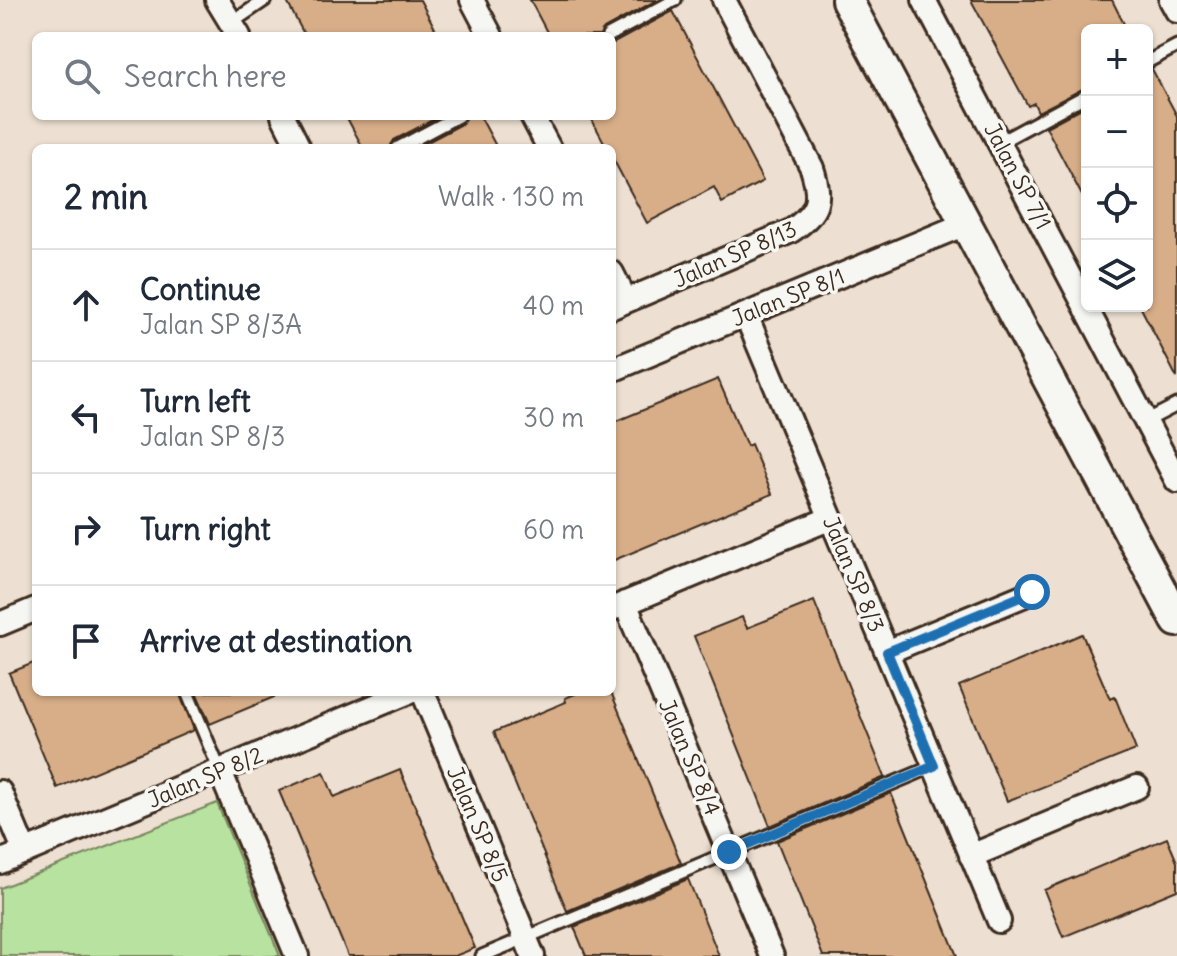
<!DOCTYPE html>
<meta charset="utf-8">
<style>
body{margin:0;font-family:Delius,sans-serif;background:#f2f2f3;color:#1f2937}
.controls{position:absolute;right:24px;top:24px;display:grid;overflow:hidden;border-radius:12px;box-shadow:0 2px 6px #0004}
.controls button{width:72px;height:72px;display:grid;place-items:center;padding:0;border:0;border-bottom:2px solid #e0e1e3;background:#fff;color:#1f2937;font:40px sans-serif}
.stop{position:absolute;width:24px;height:24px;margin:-18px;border:6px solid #1f6fb2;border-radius:50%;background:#fff}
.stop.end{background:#1f6fb2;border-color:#fff;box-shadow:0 2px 8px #0008}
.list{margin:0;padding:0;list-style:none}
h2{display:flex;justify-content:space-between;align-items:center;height:104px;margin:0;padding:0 32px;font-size:34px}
h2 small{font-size:26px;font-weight:400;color:#747a83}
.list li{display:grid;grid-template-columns:52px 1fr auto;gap:24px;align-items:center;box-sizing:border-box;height:112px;padding:0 32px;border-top:2px solid #e0e1e3}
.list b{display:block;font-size:30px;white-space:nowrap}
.list p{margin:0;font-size:26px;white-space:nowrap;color:#747a83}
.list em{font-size:26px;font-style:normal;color:#747a83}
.icon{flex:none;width:44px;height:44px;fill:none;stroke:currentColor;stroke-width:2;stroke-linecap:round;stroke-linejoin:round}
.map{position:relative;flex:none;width:1177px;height:956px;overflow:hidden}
.search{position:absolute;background:#fff;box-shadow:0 2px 6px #0004;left:32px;top:32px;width:584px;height:88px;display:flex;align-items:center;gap:20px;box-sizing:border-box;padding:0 28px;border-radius:12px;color:#747a83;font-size:30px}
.panel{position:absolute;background:#fff;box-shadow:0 2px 6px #0004;left:32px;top:144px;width:584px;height:552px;border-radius:12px}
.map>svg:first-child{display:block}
</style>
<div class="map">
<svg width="1177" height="956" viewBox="0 0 1177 956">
<rect width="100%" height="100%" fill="#ede0d2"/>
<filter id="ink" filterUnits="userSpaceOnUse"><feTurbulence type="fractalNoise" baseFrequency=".0125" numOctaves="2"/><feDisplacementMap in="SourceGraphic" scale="16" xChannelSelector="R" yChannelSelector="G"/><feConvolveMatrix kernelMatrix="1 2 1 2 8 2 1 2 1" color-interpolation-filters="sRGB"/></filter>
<g filter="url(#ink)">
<path fill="#b7e29f" stroke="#79865e" stroke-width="2" d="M 217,803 L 280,956 L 0,956 L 0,888 Z"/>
<path fill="#d8ae89" stroke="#3b2a1e" stroke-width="2" d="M 286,0 L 420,0 L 439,36 L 305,36 Z
M 530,0 L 657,0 L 604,29 L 600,36 L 549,36 Z
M 971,0 L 1112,0 L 1127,30 L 1087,30 L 1087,87 L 1038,112 L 1034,103 L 1028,106 Z
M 673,11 L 763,181 L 722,203 L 714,187 L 647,223 L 612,157 L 612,148 L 607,148 L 590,116 L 612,116 L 612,44 Z
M 1152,69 L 1177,116 L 1177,378 L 1140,306 L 1147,306 L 1147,70 Z
M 1087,105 L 1087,205 L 1046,127 Z
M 346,116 L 440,116 L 394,140 L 390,148 L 363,148 Z
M 466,116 L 480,116 L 497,148 L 416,148 L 462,124 Z
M 718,379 L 747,446 L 751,444 L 772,494 L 612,561 L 612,423 Z
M 814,601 L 885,777 L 770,826 L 694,636 L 742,617 L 747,628 Z
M 1082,634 L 1110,699 L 1115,697 L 1136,750 L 1007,801 L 959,686 Z
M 36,662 L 36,692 L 179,692 L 194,730 L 57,788 L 9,673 Z
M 196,692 L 286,692 L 210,724 Z
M 580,692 L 611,692 L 681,863 L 567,911 L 494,732 L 566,702 L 565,698 Z
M 400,770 L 475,948 L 455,956 L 348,956 L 279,791 L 324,772 L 334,797 Z
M 891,793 L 957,956 L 823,956 L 777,841 Z
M 1167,838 L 1177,862 L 1177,890 L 1063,937 L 1044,890 Z
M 688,879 L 719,956 L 586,956 L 574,927 Z"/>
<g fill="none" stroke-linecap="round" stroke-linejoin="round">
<g stroke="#3b2a1e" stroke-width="17">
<path id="lane" d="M 231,23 L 265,0
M 608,36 L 675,0
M 1147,62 L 1177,46
M 1000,142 L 1087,95
M 398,148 L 458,116
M 1146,421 L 1177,405
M 187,692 L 220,771
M 482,956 L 934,766"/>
</g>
<g stroke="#3b2a1e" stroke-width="28">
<path id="street" d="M 217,0 L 239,36
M 472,0 L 491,36
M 924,0 L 1177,481
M 1171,0 L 1177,11
M 283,116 L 299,148
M 532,116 L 549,148
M 612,273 L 626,301
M 612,307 L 791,231 C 819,212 822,200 812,168 L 724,0
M 746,315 L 999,921
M 612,370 L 965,224
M 625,603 L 772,956
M 614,608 L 831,518
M 0,624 L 36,609
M 887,652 L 1032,592
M 423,692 L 533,956
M 220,771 L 297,956
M 0,792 L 25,852
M 971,856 L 1137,787
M 0,862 L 409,692"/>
</g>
<g stroke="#3b2a1e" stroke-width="36">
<path id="secondary" d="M 847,0 L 1177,621"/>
</g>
<use href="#lane" stroke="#f6f6f2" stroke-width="11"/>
<use href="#street" stroke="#f6f6f2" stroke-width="22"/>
<use href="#secondary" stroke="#f6f6f2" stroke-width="30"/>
</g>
</g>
<g fill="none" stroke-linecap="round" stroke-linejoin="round" filter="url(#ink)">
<path stroke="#1f6fb2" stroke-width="10" d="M 729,852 L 934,766 L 887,652 L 1032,592"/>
</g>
<g text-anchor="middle" stroke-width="7" stroke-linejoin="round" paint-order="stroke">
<g font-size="22" fill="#3b2a1e" stroke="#f6f6f2">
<text transform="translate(1018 176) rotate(62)" y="8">Jalan SP 7/1</text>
<text transform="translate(735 254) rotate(-24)" y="8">Jalan SP 8/13</text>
<text transform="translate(788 297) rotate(-22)" y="8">Jalan SP 8/1</text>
<text transform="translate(854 574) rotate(67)" y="8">Jalan SP 8/3</text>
<text transform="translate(690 757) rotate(67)" y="8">Jalan SP 8/4</text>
<text transform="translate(205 777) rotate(-23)" y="8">Jalan SP 8/2</text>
<text transform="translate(478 824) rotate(67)" y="8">Jalan SP 8/5</text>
</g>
</g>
</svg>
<div class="controls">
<button>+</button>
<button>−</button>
<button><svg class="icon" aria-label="locate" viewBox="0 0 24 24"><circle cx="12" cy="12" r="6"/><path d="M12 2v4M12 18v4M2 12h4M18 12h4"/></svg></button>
<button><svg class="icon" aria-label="layers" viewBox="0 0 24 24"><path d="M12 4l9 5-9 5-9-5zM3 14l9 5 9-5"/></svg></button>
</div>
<div class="stop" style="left:1032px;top:592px"></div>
<div class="stop end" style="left:729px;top:852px"></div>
<div class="search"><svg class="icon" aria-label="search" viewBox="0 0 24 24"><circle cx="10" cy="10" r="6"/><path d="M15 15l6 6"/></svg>Search here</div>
<section class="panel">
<h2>2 min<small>Walk · 130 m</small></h2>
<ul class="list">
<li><svg class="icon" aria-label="ahead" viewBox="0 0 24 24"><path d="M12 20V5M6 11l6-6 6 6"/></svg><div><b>Continue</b><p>Jalan SP 8/3A</p></div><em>40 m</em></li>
<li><svg class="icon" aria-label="left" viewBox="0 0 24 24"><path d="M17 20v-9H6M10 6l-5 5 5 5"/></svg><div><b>Turn left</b><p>Jalan SP 8/3</p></div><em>30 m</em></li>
<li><svg class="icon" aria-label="right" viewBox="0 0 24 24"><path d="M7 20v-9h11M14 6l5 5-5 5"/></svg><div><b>Turn right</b></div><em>60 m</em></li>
<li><svg class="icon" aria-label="arrive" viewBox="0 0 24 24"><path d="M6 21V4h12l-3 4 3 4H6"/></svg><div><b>Arrive at destination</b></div></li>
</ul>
</section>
</div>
